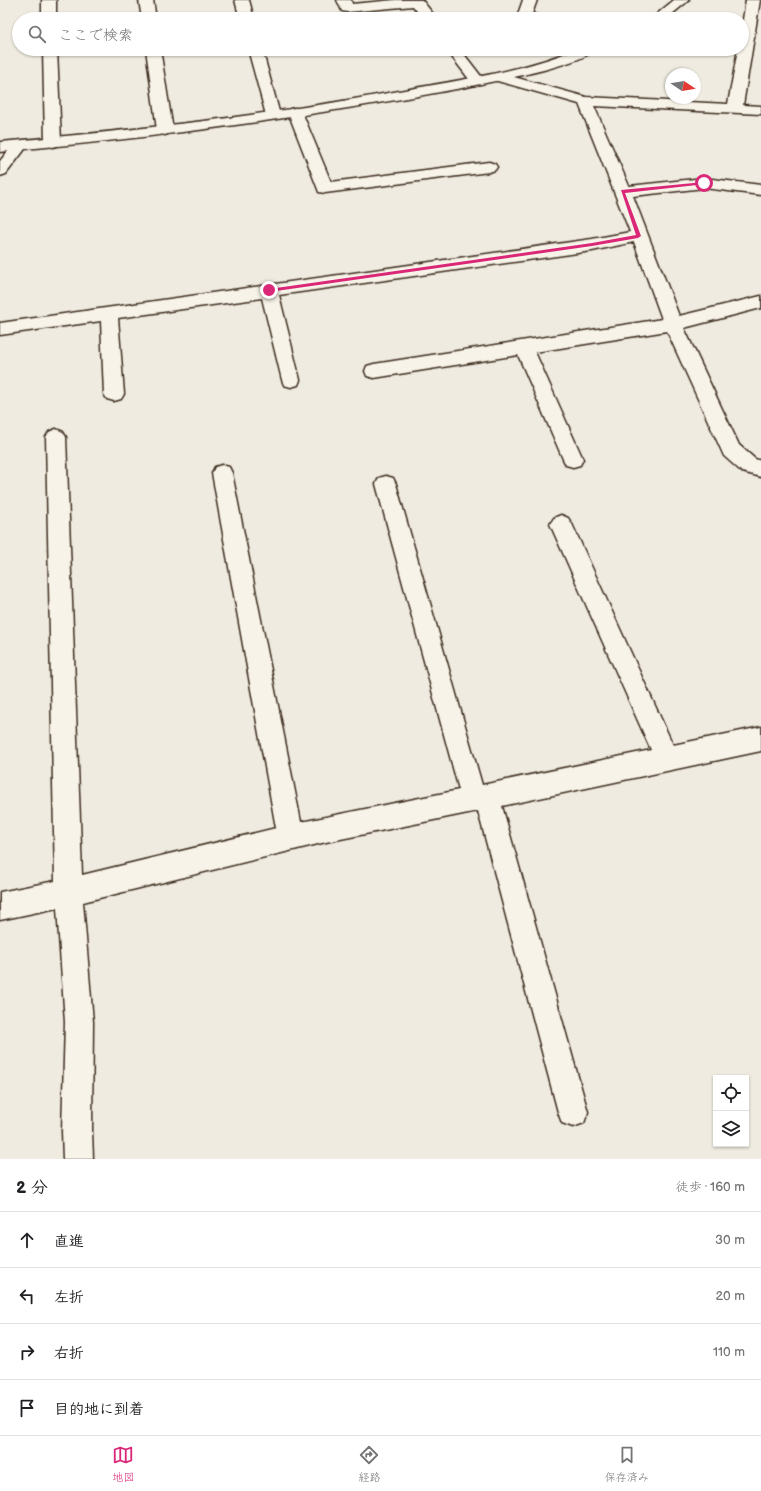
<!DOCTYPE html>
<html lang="ja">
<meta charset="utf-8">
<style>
body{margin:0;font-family:"Balsamiq Sans","Klee One",sans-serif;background:#f2f2f2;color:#202124}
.controls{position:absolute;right:12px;bottom:12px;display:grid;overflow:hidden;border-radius:0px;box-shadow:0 1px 3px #0004}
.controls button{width:36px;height:36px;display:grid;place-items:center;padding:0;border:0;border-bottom:1px solid #e0e0e0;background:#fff;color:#202124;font:20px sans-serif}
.compass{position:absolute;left:665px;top:68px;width:36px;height:36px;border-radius:50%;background:#fff;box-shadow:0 1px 3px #0004;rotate:102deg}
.stop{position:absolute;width:12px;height:12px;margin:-9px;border:3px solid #db2777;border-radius:50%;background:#fff}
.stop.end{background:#db2777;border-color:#fff;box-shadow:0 1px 4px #0008}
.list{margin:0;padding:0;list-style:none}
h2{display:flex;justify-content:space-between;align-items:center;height:52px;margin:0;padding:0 16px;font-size:17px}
h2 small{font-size:13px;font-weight:400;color:#757577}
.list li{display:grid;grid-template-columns:26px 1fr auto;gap:12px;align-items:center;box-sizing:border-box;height:56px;padding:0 16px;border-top:1px solid #e0e0e0}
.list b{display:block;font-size:15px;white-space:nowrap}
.list em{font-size:13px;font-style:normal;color:#757577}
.icon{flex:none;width:22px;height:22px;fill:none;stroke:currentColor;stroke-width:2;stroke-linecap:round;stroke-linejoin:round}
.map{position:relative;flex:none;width:761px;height:1159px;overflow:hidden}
.search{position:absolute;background:#fff;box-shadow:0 1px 3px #0004;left:12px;right:12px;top:12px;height:44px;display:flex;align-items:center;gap:10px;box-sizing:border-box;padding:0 14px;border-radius:22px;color:#757577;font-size:15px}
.sheet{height:276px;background:#fff}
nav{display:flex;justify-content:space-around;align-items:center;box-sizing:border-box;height:56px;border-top:1px solid #e0e0e0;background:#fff;font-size:11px;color:#757577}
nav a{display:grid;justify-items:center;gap:2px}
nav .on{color:#db2777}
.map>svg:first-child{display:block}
</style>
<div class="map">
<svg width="761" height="1159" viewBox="0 0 761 1159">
<rect width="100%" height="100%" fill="#efebe0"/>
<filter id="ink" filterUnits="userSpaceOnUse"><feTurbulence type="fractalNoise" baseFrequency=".025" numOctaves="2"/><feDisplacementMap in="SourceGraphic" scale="8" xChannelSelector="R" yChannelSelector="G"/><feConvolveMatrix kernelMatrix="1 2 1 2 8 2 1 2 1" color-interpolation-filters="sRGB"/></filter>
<g filter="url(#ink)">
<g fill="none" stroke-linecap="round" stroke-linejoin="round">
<g stroke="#3b2a1e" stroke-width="3">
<path id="minor" d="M 42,0 L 56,0 L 56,19 L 42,19 Z
M 139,0 L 153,0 L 156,19 L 142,19 Z
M 235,0 L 249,0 L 254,19 L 240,19 Z
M 337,0 L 351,0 L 352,4 L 395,0 L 422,0 L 437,19 L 423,19 L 413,6 L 347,12 L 342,11 Z
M 523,0 L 537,0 L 532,14 L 540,16 L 542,19 L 519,19 L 517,17 Z
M 746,0 L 760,0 L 743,105 L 761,106 L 761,114 L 594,106 L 629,186 L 704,178 L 761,185 L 761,195 L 704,188 L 633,196 L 679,316 L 761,296 L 761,308 L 684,328 L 739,445 L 755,459 L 761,461 L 761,477 L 742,472 L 724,456 L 667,331 L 535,352 L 583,459 L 580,465 L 573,467 L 566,465 L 563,459 L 518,355 L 374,378 L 367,376 L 365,371 L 367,366 L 374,364 L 662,319 L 634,242 L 592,251 L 279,295 L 300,380 L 298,385 L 291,387 L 284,385 L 282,380 L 262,298 L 118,318 L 124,394 L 121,399 L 114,401 L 107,399 L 104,394 L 101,321 L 0,335 L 0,323 L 592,239 L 630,232 L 579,104 L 494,80 L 492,77 L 494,74 L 499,73 L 586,97 L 728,104 L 738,49 L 742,49 L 742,26 Z
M 43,49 L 57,49 L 61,142 L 58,145 L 53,147 L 48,145 L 45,142 Z
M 146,49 L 160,49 L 173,130 L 170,133 L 165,135 L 160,133 L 157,130 Z
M 248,49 L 262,49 L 280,115 L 278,118 L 273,119 L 268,118 L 266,115 Z
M 446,49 L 460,49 L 484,80 L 482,83 L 477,84 L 472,83 Z
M 295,108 L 300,109 L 302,112 L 331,182 L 489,162 L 495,164 L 497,167 L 495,170 L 489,172 L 325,193 L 319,192 L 288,112 L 290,109 Z
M 56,429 L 63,432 L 66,437 L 82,875 L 276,828 L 212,473 L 215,467 L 222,465 L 229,467 L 232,473 L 301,822 L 459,790 L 376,484 L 379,478 L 386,476 L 393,478 L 396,484 L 482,785 L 651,750 L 550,524 L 554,518 L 561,515 L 568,518 L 572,524 L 673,745 L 761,727 L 761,751 L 502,806 L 588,1112 L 584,1123 L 573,1127 L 562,1123 L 558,1112 L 478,811 L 326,842 L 83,902 L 93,1022 L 92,1131 L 93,1159 L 63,1159 L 62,1131 L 65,1022 L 57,908 L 0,920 L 0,892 L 55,881 L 46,437 L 49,432 Z"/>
</g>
<g stroke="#3b2a1e" stroke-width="3">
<path id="tertiary" d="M 674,0 L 689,0 L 666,19 L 651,19 Z
M 576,49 L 595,49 C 584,65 485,83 462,88 C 318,115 172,136 25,149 L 6,174 L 0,176 L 0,161 L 8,151 L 0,152 L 0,142 C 137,130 274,115 410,89 C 465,79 524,71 576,49 Z"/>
</g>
<use href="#minor" fill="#f7f3e8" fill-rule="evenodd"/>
<use href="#tertiary" fill="#f7f3e8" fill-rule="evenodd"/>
</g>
</g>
<path fill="#db2777" d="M 704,182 L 706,184 L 625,193 L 641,236 L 638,238 L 592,246 L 269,292 L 267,290 L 269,289 L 592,243 L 636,235 L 621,190 Z"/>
</svg>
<div class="controls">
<button><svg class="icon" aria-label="locate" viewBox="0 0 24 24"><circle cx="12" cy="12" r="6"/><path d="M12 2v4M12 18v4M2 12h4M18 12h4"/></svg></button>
<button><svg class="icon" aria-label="layers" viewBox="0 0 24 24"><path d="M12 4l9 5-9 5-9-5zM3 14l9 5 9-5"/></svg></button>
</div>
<svg class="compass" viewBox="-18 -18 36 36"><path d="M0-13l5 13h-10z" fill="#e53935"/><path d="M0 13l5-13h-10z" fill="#757577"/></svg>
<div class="stop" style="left:704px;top:183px"></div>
<div class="stop end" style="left:269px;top:290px"></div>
<div class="search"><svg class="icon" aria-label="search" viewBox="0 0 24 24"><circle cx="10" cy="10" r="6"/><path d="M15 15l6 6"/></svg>ここで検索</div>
</div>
<section class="sheet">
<h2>2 分<small>徒歩 · 160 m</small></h2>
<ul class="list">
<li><svg class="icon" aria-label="ahead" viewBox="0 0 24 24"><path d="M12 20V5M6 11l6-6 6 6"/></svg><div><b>直進</b></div><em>30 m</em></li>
<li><svg class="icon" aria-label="left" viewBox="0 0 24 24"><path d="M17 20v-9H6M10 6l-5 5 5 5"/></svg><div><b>左折</b></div><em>20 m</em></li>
<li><svg class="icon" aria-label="right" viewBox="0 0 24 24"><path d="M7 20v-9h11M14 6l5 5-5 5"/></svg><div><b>右折</b></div><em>110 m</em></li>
<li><svg class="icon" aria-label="arrive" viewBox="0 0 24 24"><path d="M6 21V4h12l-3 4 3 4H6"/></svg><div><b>目的地に到着</b></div></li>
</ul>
</section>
<nav>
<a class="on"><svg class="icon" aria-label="map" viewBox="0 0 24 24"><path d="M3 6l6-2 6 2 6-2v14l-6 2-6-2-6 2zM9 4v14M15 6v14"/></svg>地図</a>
<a><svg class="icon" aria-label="directions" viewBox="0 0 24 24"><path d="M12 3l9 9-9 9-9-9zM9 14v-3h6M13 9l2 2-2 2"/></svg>経路</a>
<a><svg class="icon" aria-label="saved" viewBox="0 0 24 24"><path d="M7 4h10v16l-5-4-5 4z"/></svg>保存済み</a>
</nav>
